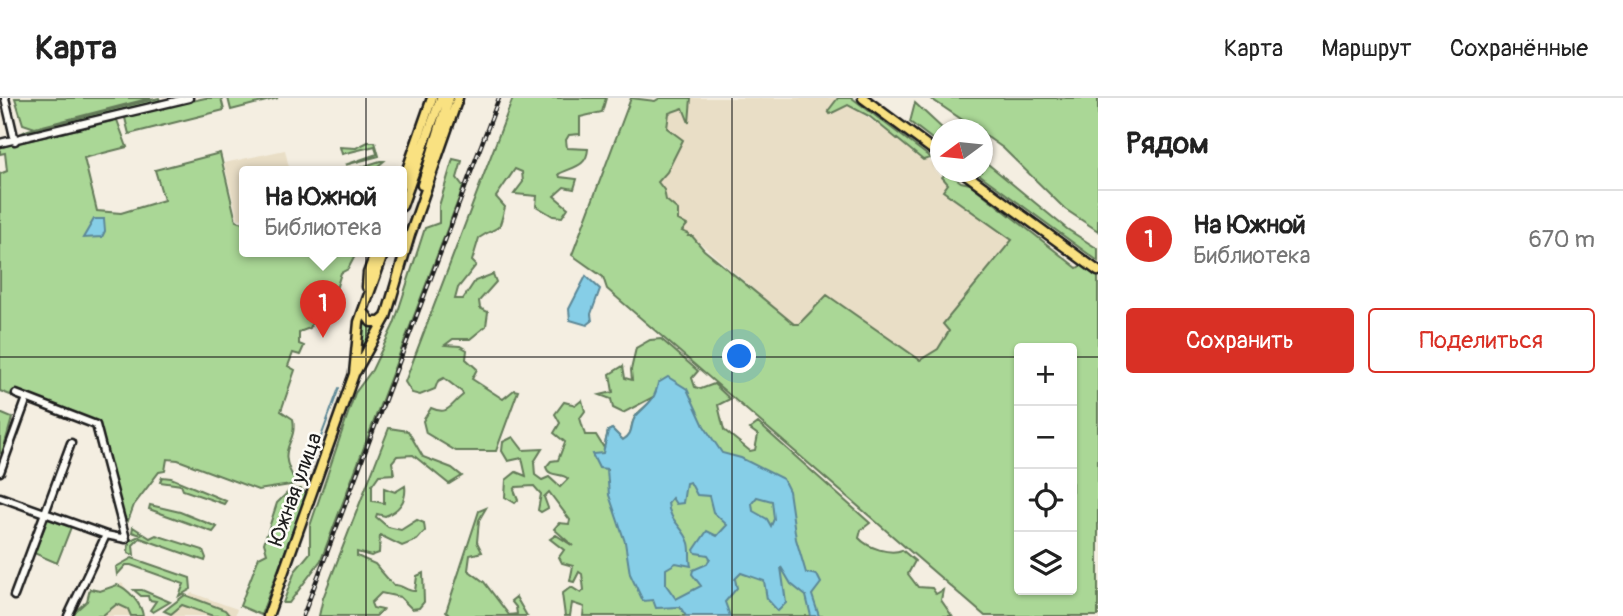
<!DOCTYPE html>
<html lang="ru">
<meta charset="utf-8">
<style>
body{margin:0;font-family:Pangolin,sans-serif;background:#f2f2f2;color:#222}
.controls{position:absolute;right:21px;bottom:21px;display:grid;overflow:hidden;border-radius:7px;box-shadow:0 2px 5px #0004}
.controls button{width:63px;height:63px;display:grid;place-items:center;padding:0;border:0;border-bottom:2px solid #e0e0e0;background:#fff;color:#222;font:35px sans-serif}
.compass{position:absolute;left:930px;top:21px;width:63px;height:63px;border-radius:50%;background:#fff;box-shadow:0 2px 5px #0004;rotate:255deg}
.you{position:absolute;left:740px;top:259px;width:24px;height:24px;margin:-18px;border:5px solid #fff;border-radius:50%;background:#1a73e8;box-shadow:0 0 0 10px #1a73e833}
.badge{display:grid;place-items:center;width:46px;height:46px;border-radius:50%;background:#d93025;color:#fff;font-size:23px;font-weight:700}
.pin{position:absolute;translate:-50% -58px;filter:drop-shadow(0 2px 4px #0008)}
.pin::after{content:'';position:absolute;top:37px;width:24px;height:21px;background:inherit;clip-path:polygon(0 0,100% 0,50% 100%)}
.popup{position:absolute;left:239px;top:68px;width:168px;height:91px;box-sizing:border-box;display:grid;place-content:center;border-radius:7px;background:#fff;filter:drop-shadow(0 2px 5px #0005);font-size:23px;white-space:nowrap;color:#767676}
.popup b{font-size:26px;color:#222}
.popup::after{content:'';position:absolute;left:50%;top:100%;margin-left:-14px;border:14px solid transparent;border-top-color:#fff}
.list{margin:0;padding:0;list-style:none}
h2{display:flex;justify-content:space-between;align-items:center;height:91px;margin:0;padding:0 28px;font-size:30px}
h2 small{font-size:23px;font-weight:400;color:#767676}
.list li{display:grid;grid-template-columns:46px 1fr auto;gap:21px;align-items:center;box-sizing:border-box;height:98px;padding:0 28px;border-top:2px solid #e0e0e0}
.list b{display:block;font-size:26px;white-space:nowrap}
.list p{margin:0;font-size:23px;white-space:nowrap;color:#767676}
.list em{font-size:23px;font-style:normal;color:#767676}
.actions{display:flex;gap:14px;padding:21px 28px}
.actions a{flex:1;padding:16px 0;border:2px solid #d93025;border-radius:7px;text-align:center;font-size:24px;color:#d93025}
.actions .main{background:#d93025;color:#fff}
.icon{flex:none;width:38px;height:38px;fill:none;stroke:currentColor;stroke-width:2;stroke-linecap:round;stroke-linejoin:round}
.map{position:relative;flex:none;width:1098px;height:518px;overflow:hidden}
header{display:flex;align-items:center;gap:42px;box-sizing:border-box;height:98px;padding:0 35px;background:#fff;border-bottom:2px solid #e0e0e0}
header strong{font-size:33px}
nav{display:flex;gap:38px;margin-inline-start:auto;font-size:24px}
main{display:flex}
aside{flex:1;background:#fff}
.map>svg:first-child{display:block}
</style>
<header>
<strong>Карта</strong>
<nav><a>Карта</a><a>Маршрут</a><a>Сохранённые</a></nav>
</header>
<main>
<div class="map">
<svg width="1098" height="518" viewBox="0 0 1098 518">
<rect width="100%" height="100%" fill="#f4eee1"/>
<filter id="ink" filterUnits="userSpaceOnUse"><feTurbulence type="fractalNoise" baseFrequency=".0143" numOctaves="2"/><feDisplacementMap in="SourceGraphic" scale="14" xChannelSelector="R" yChannelSelector="G"/><feConvolveMatrix kernelMatrix="1 2 1 2 8 2 1 2 1" color-interpolation-filters="sRGB"/></filter>
<g filter="url(#ink)">
<path fill="#e9dec6" d="M 691,0 L 840,0 L 935,67 L 933,71 L 948,86 L 944,93 L 1012,141 L 943,225 L 949,233 L 938,251 L 920,262 L 827,197 L 799,226 L 794,226 L 692,138 L 687,138 L 682,133 L 686,127 L 678,122 L 658,84 L 683,42 L 667,30 L 669,15 L 683,10 L 688,22 Z
M 285,52 L 290,74 L 244,74 L 244,120 L 238,121 L 224,65 Z
M 122,485 L 145,518 L 76,518 Z
M 192,495 L 237,511 L 235,518 L 172,518 L 169,510 Z"/>
<path fill="#aad796" stroke="#637a59" stroke-width="2" fill-rule="evenodd" d="M 15,0 L 151,0 L 35,30 L 23,26 Z
M 159,0 L 160,3 L 20,36 L 28,32 Z
M 205,0 L 221,0 L 224,12 L 129,36 L 125,20 L 128,18 Z
M 228,0 L 278,0 L 231,12 Z
M 513,0 L 606,0 L 602,14 L 580,19 L 580,36 L 569,37 L 566,42 L 567,50 L 588,51 C 587,69 572,69 559,76 L 560,79 L 577,81 L 574,91 L 564,89 L 554,98 L 568,110 L 562,119 L 553,118 L 536,108 L 537,98 L 514,96 L 523,84 L 522,74 L 515,71 L 496,99 L 505,109 C 497,139 502,124 479,140 L 472,163 L 476,167 L 458,190 L 455,201 L 463,201 L 475,183 L 493,176 L 496,184 L 479,203 L 480,210 L 488,214 L 486,228 L 470,241 L 453,241 L 445,247 L 460,248 L 467,252 L 466,261 L 477,271 L 472,281 L 503,301 L 514,292 L 518,293 L 496,353 L 456,353 L 426,335 L 423,323 L 431,310 C 449,318 450,307 463,297 L 462,294 L 444,280 L 438,283 L 435,291 L 420,297 L 412,295 L 405,284 Z
M 631,0 L 655,3 L 660,0 L 691,0 L 689,25 L 683,10 L 669,15 L 667,30 L 683,42 L 667,74 L 658,84 L 664,92 L 666,102 L 678,112 L 678,122 L 687,127 L 682,133 L 689,136 L 688,138 L 692,138 L 704,152 L 794,226 L 799,226 L 827,197 L 920,262 L 938,251 L 949,233 L 943,226 L 1012,142 L 943,93 L 948,86 L 942,79 L 948,74 L 961,84 L 970,86 L 1077,170 L 1082,167 L 1098,178 L 1098,518 L 985,518 L 607,191 L 603,179 L 572,157 ZM 1019,250 L 1072,250 L 1072,492 L 1019,492 Z
M 838,0 L 852,0 L 931,60 L 923,62 L 869,18 L 848,7 L 830,16 L 828,13 Z
M 930,0 L 1098,0 L 1098,133 L 1065,111 L 1003,50 L 983,36 L 982,32 L 976,31 Z
M 915,5 L 943,31 L 940,32 L 940,47 L 910,24 Z
M 117,22 L 127,49 L 84,60 L 97,113 L 121,115 L 164,102 L 155,72 L 220,55 L 236,123 L 244,125 L 244,154 L 357,154 L 348,171 L 341,175 L 333,201 L 321,201 L 310,230 L 299,234 L 299,246 L 304,248 L 300,257 L 293,255 L 288,268 L 295,272 L 281,313 L 293,321 C 298,349 273,347 297,386 L 258,392 L 178,362 L 167,361 L 165,373 L 159,374 L 134,407 L 128,423 L 120,413 L 99,325 L 16,294 L 13,298 L 0,293 L 0,76 L 7,73 L 5,55 L 0,56 L 0,49 Z
M 368,44 L 375,44 L 379,58 L 345,67 L 377,56 L 375,48 L 342,56 L 340,49 L 356,50 Z
M 453,61 L 462,63 L 457,80 L 463,88 L 462,92 L 321,462 L 289,505 L 283,505 L 295,473 L 310,455 L 310,428 L 355,295 L 372,272 L 394,226 L 425,130 L 439,125 L 439,108 Z
M 983,62 L 1067,131 L 1098,151 L 1098,163 L 976,74 L 982,74 Z
M 380,63 L 384,63 L 371,74 L 346,74 Z
M 363,221 L 379,226 L 361,257 L 359,256 Z
M 661,241 L 698,273 L 692,280 L 695,289 L 701,291 L 714,286 L 730,301 L 718,307 L 724,332 L 750,353 L 755,352 L 758,337 L 750,331 L 758,325 L 870,425 L 861,432 L 859,440 C 868,450 890,457 902,452 L 915,463 L 908,476 L 918,489 L 932,490 L 936,496 L 943,492 L 941,502 L 952,518 L 583,518 L 584,509 L 572,505 L 570,518 L 565,518 L 562,496 L 571,489 L 581,495 L 584,492 L 582,476 L 579,474 L 574,484 L 570,483 L 573,468 L 562,465 L 559,459 L 564,452 L 550,441 L 556,437 L 573,448 L 554,431 L 559,425 L 569,426 L 570,422 L 549,394 L 544,399 L 548,410 L 541,414 L 538,412 L 541,396 L 534,388 L 516,389 L 514,392 L 518,402 L 515,405 L 505,399 L 506,382 L 516,374 L 526,378 L 522,360 L 508,363 L 502,353 L 503,344 L 513,339 L 523,352 L 542,351 L 534,364 L 535,377 L 542,382 L 549,379 L 560,389 L 568,381 C 562,374 549,380 546,369 L 551,363 L 558,362 L 565,344 L 554,335 L 560,325 L 555,316 L 564,304 L 576,307 L 582,302 L 585,313 L 580,320 L 585,337 L 596,337 L 604,350 L 608,333 L 612,331 L 623,342 C 634,335 629,331 634,321 C 638,312 650,307 655,298 L 623,315 L 613,310 L 611,301 L 600,297 L 613,294 L 610,276 L 623,268 L 625,280 L 632,282 L 631,272 L 636,250 L 650,242 Z
M 0,315 L 12,320 L 2,356 L 0,355 Z
M 389,330 L 408,333 L 423,359 L 452,370 L 462,378 L 449,386 L 413,357 L 397,358 L 392,364 L 394,376 L 379,377 L 372,387 L 372,403 L 384,405 L 384,390 L 395,394 L 405,388 C 407,403 398,413 385,418 L 377,416 L 376,419 L 388,429 L 401,432 L 417,422 L 424,425 L 425,433 L 417,442 L 402,448 L 380,437 L 379,455 L 371,458 L 357,454 L 357,458 L 375,466 L 393,487 C 402,486 407,494 415,493 L 417,478 L 423,475 L 424,504 L 419,510 L 412,511 L 400,499 L 381,495 L 371,505 L 373,510 L 383,512 L 376,518 L 319,518 L 323,500 Z
M 162,379 L 171,380 L 226,403 L 224,406 L 183,392 L 181,387 L 160,384 Z
M 291,391 L 301,391 L 307,396 L 261,517 L 240,508 L 259,459 L 267,455 L 264,445 L 277,405 Z
M 150,407 L 180,414 L 217,429 L 213,434 L 149,411 Z
M 486,410 L 479,422 L 477,444 L 482,454 L 470,457 L 468,472 L 484,484 L 509,517 L 517,516 L 516,509 L 511,503 L 516,499 L 527,518 L 450,518 L 446,514 L 479,413 Z
M 48,421 L 71,429 L 57,465 L 34,455 Z
M 133,429 L 150,440 L 156,437 L 203,452 L 206,460 L 205,463 L 140,440 L 133,447 L 134,457 L 128,455 L 129,443 L 141,437 L 132,434 Z
M 132,460 L 190,480 L 191,491 L 179,498 L 184,486 L 131,467 L 126,467 L 117,477 L 116,469 Z
M 117,487 C 128,490 142,507 143,518 L 131,518 L 128,511 L 117,506 L 102,518 L 70,518 L 87,503 L 90,491 L 100,493 Z
M 134,492 L 142,492 L 170,504 L 153,514 L 150,512 L 156,503 L 149,502 L 148,498 L 141,498 Z
M 185,497 L 225,512 L 230,518 L 213,518 L 182,507 L 171,516 L 164,513 Z"/>
<path fill="#86cee7" stroke="#5c8796" stroke-width="2" fill-rule="evenodd" d="M 94,121 L 104,121 L 105,133 L 102,139 L 83,140 Z
M 586,178 L 600,191 L 591,216 L 592,223 L 587,227 L 570,222 L 569,211 Z
M 668,279 L 687,291 L 704,328 L 722,355 L 741,360 L 783,381 L 789,393 L 796,441 L 806,475 L 817,477 L 821,485 L 812,497 L 819,518 L 811,518 L 806,498 L 791,486 L 781,469 L 786,505 L 778,513 L 767,501 L 764,483 L 741,475 L 735,481 L 737,490 L 725,504 L 730,518 L 686,518 L 680,509 L 656,510 L 653,502 L 643,503 L 630,476 L 625,444 L 609,397 L 607,371 L 599,370 L 592,356 L 603,355 L 608,333 L 612,331 L 623,342 C 635,335 629,327 636,318 C 647,306 655,303 658,285 ZM 690,384 L 697,397 L 709,398 L 713,414 L 727,427 L 717,438 L 707,433 L 694,452 L 696,455 L 708,457 L 710,460 L 707,466 L 693,472 L 692,476 L 701,488 L 676,501 L 666,487 L 666,471 L 676,465 L 691,468 C 689,460 691,452 689,445 C 684,429 669,423 668,405 L 672,400 L 676,406 L 683,405 L 686,385 ZM 757,399 L 772,403 L 774,421 L 771,428 L 767,421 L 753,413 L 752,405 Z"/>
<g fill="none" stroke-linecap="round" stroke-linejoin="round">
<path stroke="#5c8796" stroke-width="2" d="M 308,374 L 339,290"/>
<g stroke="#1c1c1c" stroke-width="11">
<path id="minor" d="M 5,0 L 15,43
M 0,45 L 189,0
M 0,374 L 27,300
M 0,399 L 106,437 L 126,441 L 96,327 L 16,296
M 14,498 L 71,345
M 68,518 L 106,437"/>
</g>
<g stroke="#1c1c1c" stroke-width="13">
<path id="major" d="M 863,0 L 940,57
M 963,74 L 1098,173
M 402,86 L 432,0
M 422,87 L 449,0
M 402,108 L 441,0
M 367,189 L 368,175 L 376,154
M 363,213 L 371,224 L 380,224 L 386,219
M 356,273 L 386,219 L 410,137 L 458,0
M 268,518 L 354,276 L 359,224 L 384,154"/>
</g>
<use href="#minor" stroke="#fdfcf7" stroke-width="6"/>
<use href="#major" stroke="#f9e181" stroke-width="8"/>
<g stroke="#1c1c1c" stroke-width="4.5">
<path id="rail" d="M 303,518 L 499,0"/>
</g>
<use href="#rail" stroke="#fdfcf7" stroke-width="2" stroke-dasharray="5" stroke-linecap="butt"/>
</g>
</g>
<path fill="none" stroke="#1c1c1c" stroke-width="2" stroke-opacity="0.55" d="M 366,0 L 366,518M 732,0 L 732,518M 0,259 L 1019,259M 1072,259 L 1098,259"/>
<g text-anchor="middle" stroke-width="5" stroke-linejoin="round" paint-order="stroke">
<g font-size="21" fill="#1c1c1c" stroke="#fdfcf7">
<text transform="translate(295 391) rotate(-70)" y="7">Южная улица</text>
</g>
</g>
</svg>
<div class="controls">
<button>+</button>
<button>−</button>
<button><svg class="icon" aria-label="locate" viewBox="0 0 24 24"><circle cx="12" cy="12" r="6"/><path d="M12 2v4M12 18v4M2 12h4M18 12h4"/></svg></button>
<button><svg class="icon" aria-label="layers" viewBox="0 0 24 24"><path d="M12 4l9 5-9 5-9-5zM3 14l9 5 9-5"/></svg></button>
</div>
<svg class="compass" viewBox="-18 -18 36 36"><path d="M0-13l5 13h-10z" fill="#e53935"/><path d="M0 13l5-13h-10z" fill="#767676"/></svg>
<div class="you"></div>
<div class="pin badge" style="left:323px;top:240px">1</div>
<div class="popup"><b>На Южной</b>Библиотека</div>
</div>
<aside>
<h2>Рядом<small></small></h2>
<ul class="list">
<li><span class="badge">1</span><div><b>На Южной</b><p>Библиотека</p></div><em>670 m</em></li>
</ul>
<div class="actions"><a class="main">Сохранить</a><a>Поделиться</a></div>
</aside>
</main>
